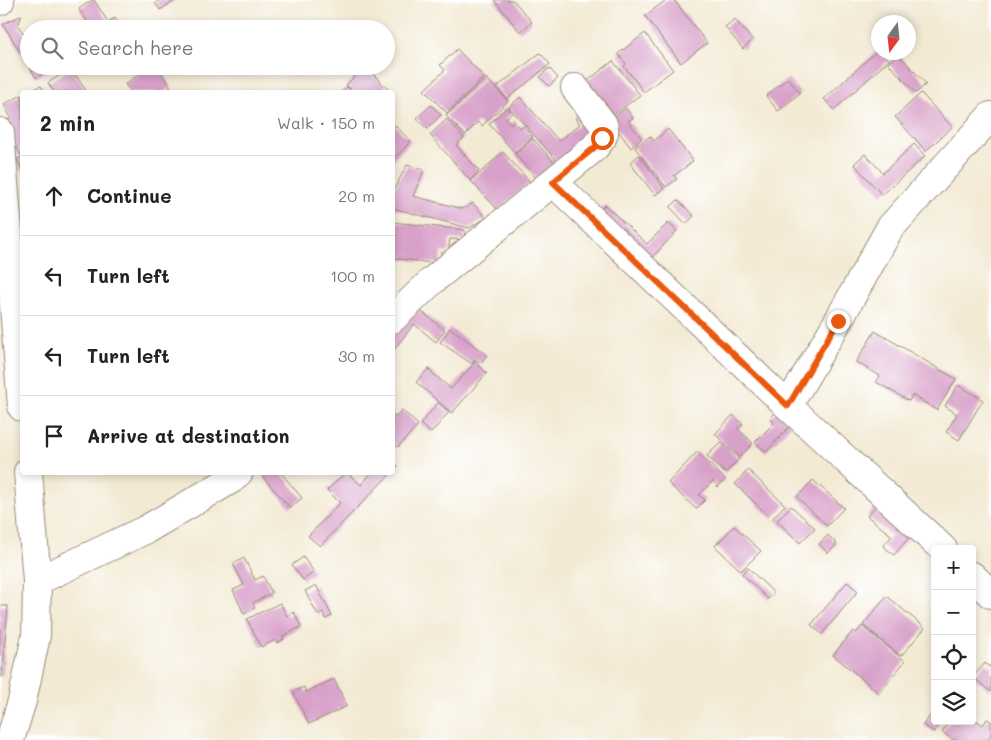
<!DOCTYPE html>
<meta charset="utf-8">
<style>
body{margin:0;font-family:Mali,sans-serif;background:#f6f6f6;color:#222}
.controls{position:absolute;right:15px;bottom:15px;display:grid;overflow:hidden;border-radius:5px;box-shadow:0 2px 8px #0003}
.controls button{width:45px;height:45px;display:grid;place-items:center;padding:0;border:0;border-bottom:1px solid #e0e0e0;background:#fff;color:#222;font:25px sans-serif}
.compass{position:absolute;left:871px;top:15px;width:45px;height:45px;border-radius:50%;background:#fff;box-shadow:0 2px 8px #0003;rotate:195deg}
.stop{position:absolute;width:15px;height:15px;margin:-11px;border:4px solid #ea580c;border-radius:50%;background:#fff}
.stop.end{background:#ea580c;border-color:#fff;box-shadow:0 1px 5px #0008}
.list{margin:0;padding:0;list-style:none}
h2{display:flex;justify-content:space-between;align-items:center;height:65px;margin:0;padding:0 20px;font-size:21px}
h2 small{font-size:16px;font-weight:400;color:#767676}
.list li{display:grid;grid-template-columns:32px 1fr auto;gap:15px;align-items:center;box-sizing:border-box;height:80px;padding:0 20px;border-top:1px solid #e0e0e0}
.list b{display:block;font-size:19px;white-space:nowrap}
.list em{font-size:16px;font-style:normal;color:#767676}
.icon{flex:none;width:28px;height:28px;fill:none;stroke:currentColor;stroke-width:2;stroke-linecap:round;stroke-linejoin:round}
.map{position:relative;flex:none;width:991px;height:740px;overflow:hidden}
.search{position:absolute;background:#fff;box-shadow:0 2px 8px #0003;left:20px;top:20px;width:375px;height:55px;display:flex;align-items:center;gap:12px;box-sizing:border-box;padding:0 18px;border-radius:28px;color:#767676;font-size:19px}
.panel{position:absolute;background:#fff;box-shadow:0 2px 8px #0003;left:20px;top:90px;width:375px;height:385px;border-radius:5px}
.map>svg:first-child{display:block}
</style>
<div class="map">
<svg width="991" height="740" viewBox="0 0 991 740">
<rect width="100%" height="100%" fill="#fff"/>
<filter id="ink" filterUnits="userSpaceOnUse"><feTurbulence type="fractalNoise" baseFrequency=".02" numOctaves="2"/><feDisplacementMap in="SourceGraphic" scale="10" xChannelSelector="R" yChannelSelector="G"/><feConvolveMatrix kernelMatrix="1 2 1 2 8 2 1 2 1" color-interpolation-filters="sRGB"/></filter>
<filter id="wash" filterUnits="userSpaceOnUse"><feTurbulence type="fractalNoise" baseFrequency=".0096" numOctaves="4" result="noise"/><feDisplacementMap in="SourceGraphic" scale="20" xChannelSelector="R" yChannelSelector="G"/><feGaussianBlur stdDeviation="1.12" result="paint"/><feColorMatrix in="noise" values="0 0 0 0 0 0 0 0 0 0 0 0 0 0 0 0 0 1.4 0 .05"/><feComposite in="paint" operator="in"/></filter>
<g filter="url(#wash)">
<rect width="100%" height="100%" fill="#f3ead4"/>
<g id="blocks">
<path fill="#d8a1c9" d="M 92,0 L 94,0 L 108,22 L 115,18 L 122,29 L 92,29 L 79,9 Z
M 160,0 L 176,0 L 160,10 L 155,3 Z
M 494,0 L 513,0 L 532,22 L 520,32 Z
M 666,0 L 674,0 L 707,43 L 681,63 L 645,16 Z
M 22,15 L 18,26 L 26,37 L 29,35 L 29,66 L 3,24 Z
M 735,19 L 752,40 L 743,49 L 725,27 Z
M 645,33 L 673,70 L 644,92 L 624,66 L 626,64 L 618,54 Z
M 457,49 L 484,77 L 447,113 L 424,90 L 445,70 L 440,65 Z
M 878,50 L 878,52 L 882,52 L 889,60 L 834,110 L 824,99 Z
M 540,53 L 550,64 L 507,99 L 497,87 Z
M 898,54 L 926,84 L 916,93 L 888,63 Z
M 613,61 L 640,95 L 608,119 L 582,85 Z
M 29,66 L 55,66 L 36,78 Z
M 141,66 L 157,66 L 171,87 L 163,92 L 131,92 L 125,84 L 144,71 Z
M 365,66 L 391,92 L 354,92 L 346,85 Z
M 71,68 L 87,92 L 54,92 L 48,83 Z
M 549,68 L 558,78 L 549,86 L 540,77 Z
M 486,78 L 508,101 L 482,126 L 478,122 L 465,135 L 446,116 Z
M 788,78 L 800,93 L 778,111 L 766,96 Z
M 41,86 L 45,92 L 27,92 Z
M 347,87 L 353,92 L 341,92 Z
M 921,93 L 952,127 L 926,151 L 895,117 Z
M 22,95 L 22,154 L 20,155 L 4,122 L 11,118 L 4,104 Z
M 520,97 L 559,141 L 580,124 L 575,118 L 581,112 L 596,129 L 558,162 L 509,107 Z
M 431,105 L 441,115 L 427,129 L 417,118 Z
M 507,107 L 512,113 L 506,118 L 511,124 L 514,121 L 521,128 L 523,126 L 533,137 L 515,153 L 489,124 Z
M 626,108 L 633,118 L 628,121 L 642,139 L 631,148 L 610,120 Z
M 447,119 L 464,138 L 456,145 L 479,171 L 470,180 L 430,135 Z
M 392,123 L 411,141 L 392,161 Z
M 668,129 L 693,161 L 674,176 L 677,179 L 666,187 L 635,148 L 650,136 L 654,141 Z
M 533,139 L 555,163 L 537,179 L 515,154 Z
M 914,144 L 925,156 L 882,195 L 854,164 L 865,154 L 883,173 Z
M 503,152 L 530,182 L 498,210 L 471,181 Z
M 639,155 L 664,188 L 655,195 L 630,163 Z
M 22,157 L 22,171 L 17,159 Z
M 407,165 L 424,170 L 413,196 L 463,209 L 473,203 L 486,218 L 469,228 L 392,208 L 392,193 Z
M 678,200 L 694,216 L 686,224 L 670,207 Z
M 605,205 L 647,244 L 668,223 L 677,231 L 646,264 L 595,216 Z
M 392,222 L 465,230 L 464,240 L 450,239 L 448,253 L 441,252 L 440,264 L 392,258 Z
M 412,304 L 445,330 L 436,342 L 414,324 L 392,352 L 392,327 Z
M 450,328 L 487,355 L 481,363 L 475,359 L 472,364 L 440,342 Z
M 875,331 L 956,379 L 937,410 L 912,395 L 909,401 L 876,382 L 880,376 L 856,362 Z
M 475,362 L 487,373 L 452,413 L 416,382 L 428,369 L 451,389 Z
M 958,385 L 983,400 L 959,440 L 946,432 L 957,414 L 945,406 Z
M 438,403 L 449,412 L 431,433 L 420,424 Z
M 402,410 L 418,425 L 398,447 L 392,441 L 392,414 L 396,417 Z
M 777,411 L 791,425 L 766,452 L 755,442 L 774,423 L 770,418 Z
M 733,415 L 743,424 L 738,429 L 753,443 L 740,457 L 715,434 Z
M 721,442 L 739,459 L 725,473 L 707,456 Z
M 697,452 L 725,479 L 718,487 L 713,481 L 699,495 L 705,500 L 696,509 L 668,483 Z
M 392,460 L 398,466 L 392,472 Z
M 748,470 L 785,505 L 772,519 L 735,484 Z
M 268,472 L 280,472 L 302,498 L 290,508 L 263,477 Z
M 346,472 L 361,485 L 372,472 L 392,472 L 320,546 L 308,536 L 340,503 L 327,490 Z
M 813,480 L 844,508 L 827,526 L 797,497 Z
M 877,504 L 912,534 L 894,555 L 883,546 L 892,536 L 867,516 Z
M 791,506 L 815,528 L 800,543 L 777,521 Z
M 734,526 L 761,551 L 741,571 L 715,546 Z
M 828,535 L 837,544 L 828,553 L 819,544 Z
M 303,557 L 314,572 L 303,580 L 292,565 Z
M 244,558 L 255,580 L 263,576 L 272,593 L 253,603 L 255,608 L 244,614 L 233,590 L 244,585 L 233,564 Z
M 748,568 L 774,593 L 768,599 L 742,574 Z
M 847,582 L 858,591 L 822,634 L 811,625 Z
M 316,585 L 332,616 L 326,619 L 323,612 L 318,615 L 305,591 Z
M 887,596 L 925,628 L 901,656 L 863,625 Z
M 280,603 L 287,616 L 294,612 L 301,627 L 283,636 L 284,639 L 277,643 L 275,640 L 261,647 L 247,619 Z
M 0,606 L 8,606 L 2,677 L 0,676 Z
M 862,626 L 905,661 L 879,693 L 833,655 L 853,631 L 856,633 Z
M 985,663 L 989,667 L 991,664 L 991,692 L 973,677 Z
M 334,679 L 347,706 L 309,724 L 293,692 L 304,687 L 306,692 Z
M 932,713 L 935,715 L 935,721 L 941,721 L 934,732 L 923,725 Z
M 972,717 L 983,725 L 987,719 L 991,721 L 991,735 L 988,740 L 953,740 L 942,732 L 950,721 L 972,721 Z"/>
</g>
</g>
<g filter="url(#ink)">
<use href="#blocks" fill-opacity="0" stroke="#978a79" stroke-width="1"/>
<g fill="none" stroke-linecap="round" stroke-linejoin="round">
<g stroke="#978a79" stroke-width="30">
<path id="minor" d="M 0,1 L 0,0
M 0,132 L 22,407
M 553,182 L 788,406 L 943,549
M 392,319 L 433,280 L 594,148 C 601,140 607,134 603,124 L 575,88
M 788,406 L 838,321 L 890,228 L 991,116
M 972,576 L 991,594
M 37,581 L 147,529 L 232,479 L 239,472
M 10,740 L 22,701 L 36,636 L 37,581 L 28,472"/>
</g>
<use href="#minor" stroke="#fff" stroke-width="28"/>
</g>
</g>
<g fill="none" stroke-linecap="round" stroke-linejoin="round" filter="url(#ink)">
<path stroke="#ea580c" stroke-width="6" d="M 602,138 L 594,148 L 553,182 L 788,406 L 838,321"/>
</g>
</svg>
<div class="controls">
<button>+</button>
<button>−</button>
<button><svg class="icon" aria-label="locate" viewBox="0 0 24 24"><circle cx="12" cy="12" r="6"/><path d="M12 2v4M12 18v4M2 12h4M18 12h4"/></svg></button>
<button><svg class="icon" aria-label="layers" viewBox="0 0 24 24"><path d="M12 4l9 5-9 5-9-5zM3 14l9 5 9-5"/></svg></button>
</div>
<svg class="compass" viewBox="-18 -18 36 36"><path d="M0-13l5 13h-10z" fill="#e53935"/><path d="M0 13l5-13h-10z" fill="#767676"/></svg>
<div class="stop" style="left:602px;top:138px"></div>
<div class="stop end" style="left:838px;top:321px"></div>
<div class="search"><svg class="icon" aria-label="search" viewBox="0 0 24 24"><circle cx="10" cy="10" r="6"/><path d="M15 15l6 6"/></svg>Search here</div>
<section class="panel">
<h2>2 min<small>Walk · 150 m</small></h2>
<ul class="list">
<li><svg class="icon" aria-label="ahead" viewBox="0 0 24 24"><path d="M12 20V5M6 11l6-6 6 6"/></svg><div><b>Continue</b></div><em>20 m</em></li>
<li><svg class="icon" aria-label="left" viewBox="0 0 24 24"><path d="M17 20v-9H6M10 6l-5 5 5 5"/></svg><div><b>Turn left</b></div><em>100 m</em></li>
<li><svg class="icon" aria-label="left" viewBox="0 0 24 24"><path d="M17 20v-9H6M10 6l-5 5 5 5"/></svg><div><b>Turn left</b></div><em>30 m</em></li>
<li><svg class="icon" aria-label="arrive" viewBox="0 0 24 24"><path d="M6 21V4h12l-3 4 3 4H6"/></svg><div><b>Arrive at destination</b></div></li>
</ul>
</section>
</div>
